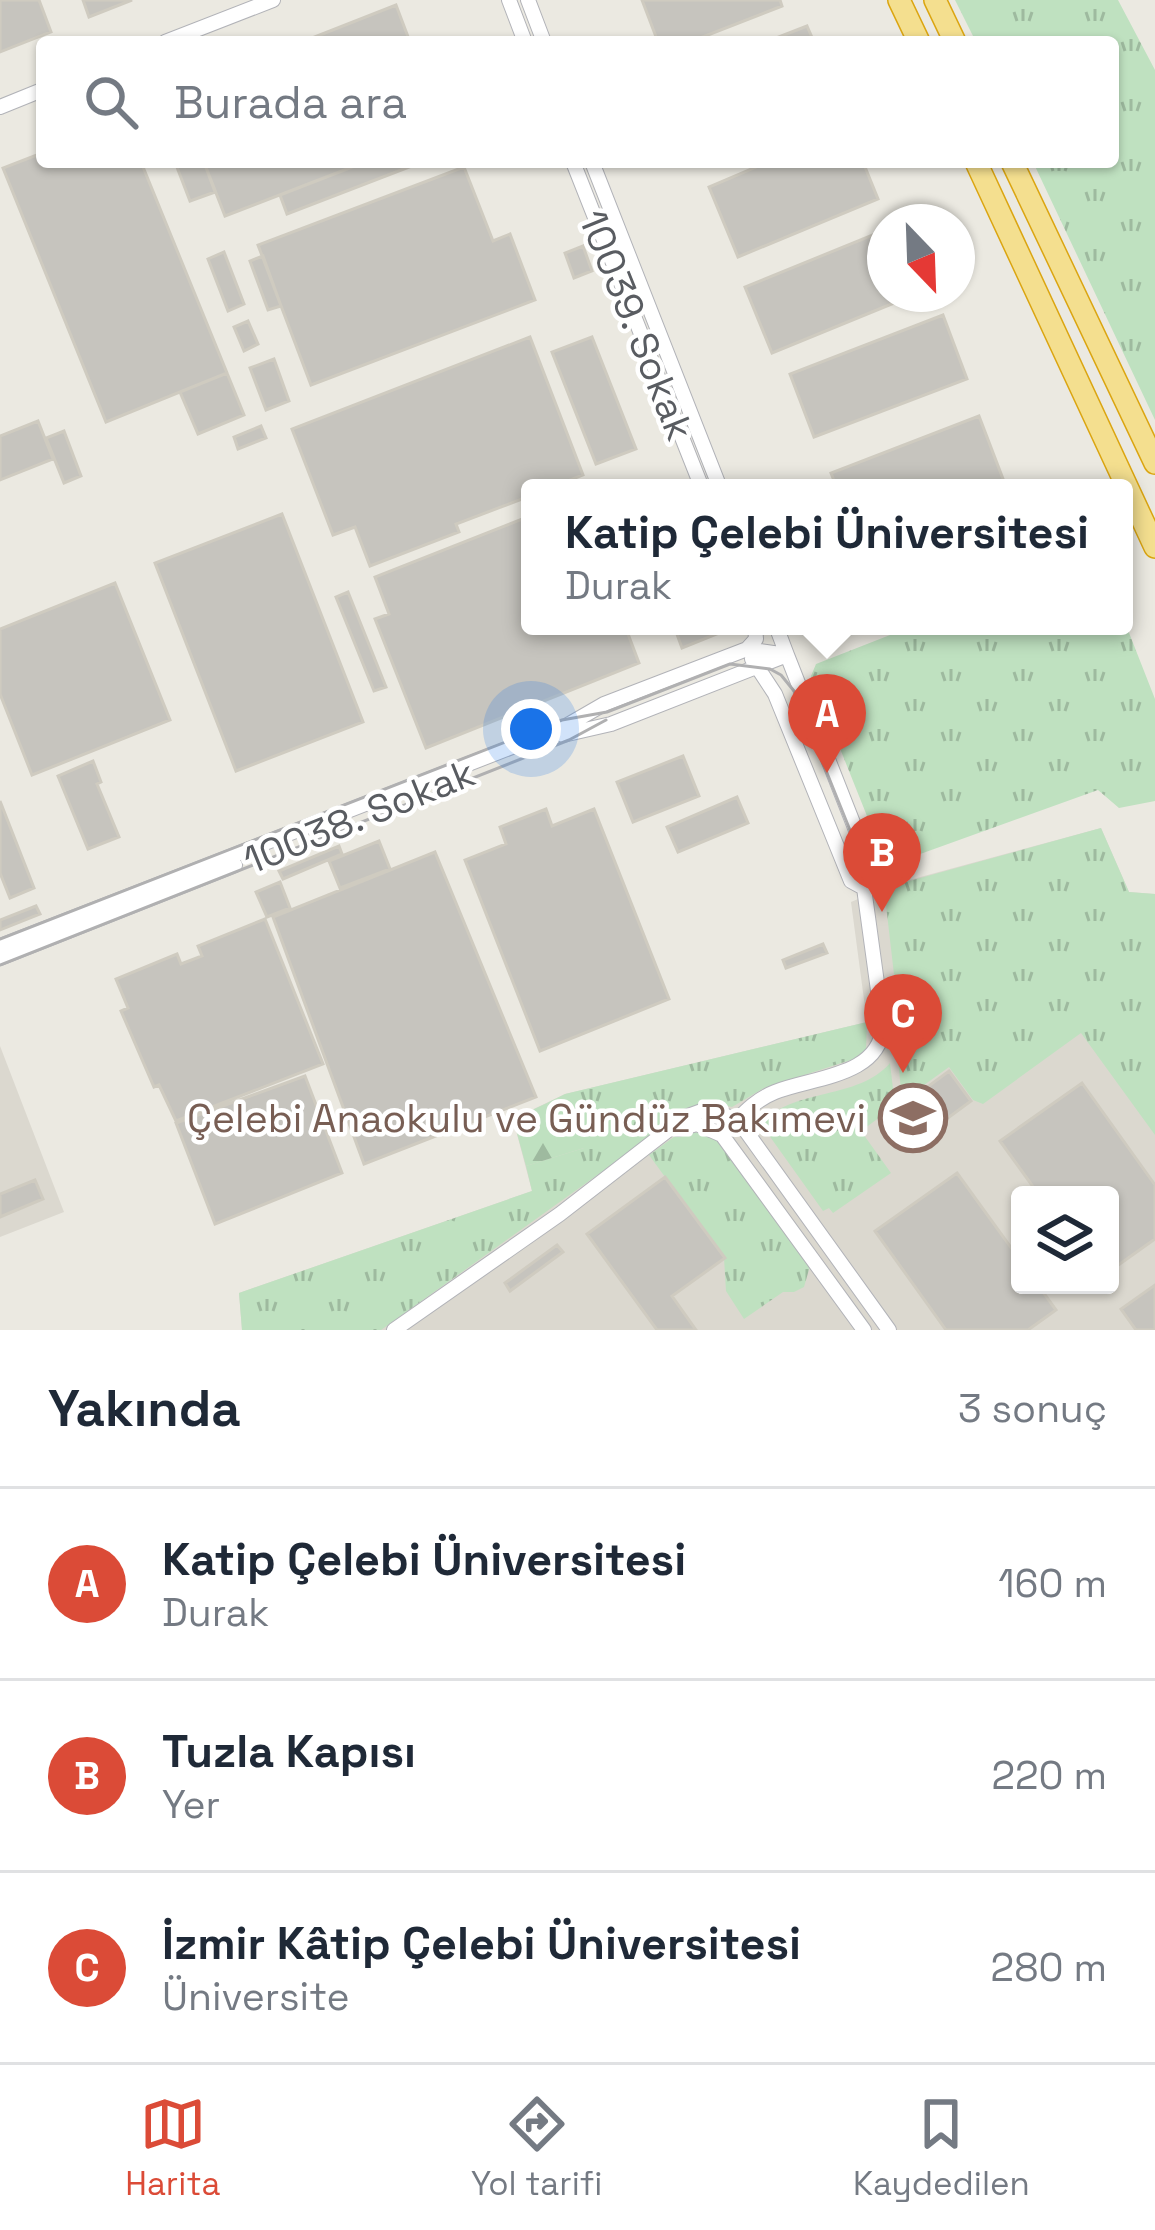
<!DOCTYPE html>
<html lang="tr">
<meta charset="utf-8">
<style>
body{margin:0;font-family:"Space Grotesk",sans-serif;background:#f6f6f7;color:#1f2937}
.controls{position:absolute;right:36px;bottom:36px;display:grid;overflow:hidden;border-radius:12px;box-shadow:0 3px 9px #0004}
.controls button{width:108px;height:108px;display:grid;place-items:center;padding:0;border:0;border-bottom:3px solid #e0e1e3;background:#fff;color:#1f2937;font:60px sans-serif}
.compass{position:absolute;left:867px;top:204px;width:108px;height:108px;border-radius:50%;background:#fff;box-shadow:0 3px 9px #0004;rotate:157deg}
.you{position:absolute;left:531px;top:729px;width:42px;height:42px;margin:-30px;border:9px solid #fff;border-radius:50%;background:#1a73e8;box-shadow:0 0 0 18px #1a73e833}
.badge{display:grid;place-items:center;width:78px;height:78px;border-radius:50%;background:#db4b37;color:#fff;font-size:39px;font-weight:700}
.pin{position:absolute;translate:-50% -99px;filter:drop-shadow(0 3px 6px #0008)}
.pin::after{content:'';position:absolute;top:63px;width:42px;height:36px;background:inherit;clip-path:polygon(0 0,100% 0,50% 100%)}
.popup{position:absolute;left:521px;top:479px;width:612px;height:156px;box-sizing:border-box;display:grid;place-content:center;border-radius:12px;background:#fff;filter:drop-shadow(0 3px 9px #0005);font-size:39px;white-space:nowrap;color:#747a83}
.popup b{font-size:45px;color:#1f2937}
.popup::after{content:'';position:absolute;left:50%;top:100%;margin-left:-24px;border:24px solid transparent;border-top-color:#fff}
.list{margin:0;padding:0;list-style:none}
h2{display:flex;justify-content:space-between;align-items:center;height:156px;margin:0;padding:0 48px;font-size:51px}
h2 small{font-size:39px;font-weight:400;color:#747a83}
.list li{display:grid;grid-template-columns:78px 1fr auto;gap:36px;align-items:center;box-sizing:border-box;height:192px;padding:0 48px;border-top:3px solid #e0e1e3}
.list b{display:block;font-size:45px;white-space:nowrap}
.list p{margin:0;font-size:39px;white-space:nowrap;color:#747a83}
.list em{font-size:39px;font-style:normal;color:#747a83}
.icon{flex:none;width:66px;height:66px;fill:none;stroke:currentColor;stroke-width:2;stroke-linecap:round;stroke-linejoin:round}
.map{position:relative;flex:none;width:1155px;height:1330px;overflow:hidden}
.search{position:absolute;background:#fff;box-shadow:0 3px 9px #0004;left:36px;right:36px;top:36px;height:132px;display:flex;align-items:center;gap:30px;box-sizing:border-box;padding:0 42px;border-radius:12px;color:#747a83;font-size:45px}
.sheet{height:732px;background:#fff}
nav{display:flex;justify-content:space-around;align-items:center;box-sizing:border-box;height:168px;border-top:3px solid #e0e1e3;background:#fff;font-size:33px;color:#747a83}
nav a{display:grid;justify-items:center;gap:6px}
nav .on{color:#db4b37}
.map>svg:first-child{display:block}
</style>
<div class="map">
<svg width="1155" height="1330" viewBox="0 0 1155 1330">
<defs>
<pattern id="grass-tufts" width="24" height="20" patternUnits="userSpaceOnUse" patternTransform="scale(3)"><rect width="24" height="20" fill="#bfe1c0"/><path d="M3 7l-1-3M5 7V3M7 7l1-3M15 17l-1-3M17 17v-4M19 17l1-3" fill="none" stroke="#9eba9f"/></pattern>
<pattern id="forest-firs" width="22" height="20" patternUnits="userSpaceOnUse" patternTransform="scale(3)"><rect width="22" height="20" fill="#bfe1c0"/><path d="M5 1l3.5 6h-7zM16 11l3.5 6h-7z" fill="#9eba9f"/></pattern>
</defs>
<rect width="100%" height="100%" fill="#ebe9e1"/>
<path fill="#dbd8cf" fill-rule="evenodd" d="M 1101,828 L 1129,892 L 1155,894 L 1155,1330 L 242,1330 L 239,1293 L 532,1191 L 513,1119 L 565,1094 L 867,1022 L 851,902 L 891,885 ZM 1020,1195 L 1110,1195 L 1110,1285 L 1020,1285 Z
M 0,1046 L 64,1212 L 0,1237 Z"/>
<path fill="url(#grass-tufts)" d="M 955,0 L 1118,0 L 1155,70 L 1155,420 L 1033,162 L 1113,162 L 1113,42 L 976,42 Z
M 1124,620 L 1155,699 L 1155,801 L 1119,808 L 1098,790 L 887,866 L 811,676 L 816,664 L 913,626 L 1124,626 Z
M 1101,828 L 1129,892 L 1155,894 L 1155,1135 L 1081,1033 L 983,1104 L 973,1100 L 949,1067 L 902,1101 L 897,1049 L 901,1035 L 884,888 Z
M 867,1022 L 866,1050 L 854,1059 L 764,1088 L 732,1107 L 708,1102 L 691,1108 L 381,1330 L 242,1330 L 239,1293 L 532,1191 L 526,1166 L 584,1148 L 557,1142 L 547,1103 L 565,1094 Z
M 890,1063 L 895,1106 L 861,1131 L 891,1173 L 833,1213 L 829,1208 L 823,1211 L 761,1124 C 793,1087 857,1101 890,1063 Z
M 694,1128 L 716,1138 L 810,1266 L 804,1287 L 794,1292 L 783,1292 L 744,1319 L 726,1291 L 724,1258 L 649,1155 L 678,1134 Z"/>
<path fill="url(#forest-firs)" d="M 547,1103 L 557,1141 L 582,1133 L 584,1148 L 526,1166 L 513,1119 Z"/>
<path fill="#c6c4be" stroke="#cfcbc0" stroke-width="3" d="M 0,0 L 39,0 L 51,32 L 0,52 Z
M 83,0 L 132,0 L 89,17 Z
M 642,0 L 780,0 L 782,6 L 690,42 L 658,42 Z
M 396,5 L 410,42 L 302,42 Z
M 807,26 L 814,42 L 766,42 Z
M 42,153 L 42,162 L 141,162 L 227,373 L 106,422 L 3,168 Z
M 175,162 L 204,162 L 215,192 L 190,201 Z
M 204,162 L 365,162 L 225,216 Z
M 365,162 L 422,162 L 287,214 L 280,195 Z
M 768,162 L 863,162 L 878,199 L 738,257 L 709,187 Z
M 464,167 L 493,241 L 510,234 L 535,300 L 311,385 L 258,245 Z
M 885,230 L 885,294 L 916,294 L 772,353 L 745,287 Z
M 583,246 L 592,271 L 574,278 L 565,253 Z
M 224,252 L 244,304 L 228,311 L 208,259 Z
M 263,256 L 281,306 L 268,310 L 250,261 Z
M 943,315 L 967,379 L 814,437 L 790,374 Z
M 248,321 L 258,344 L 244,351 L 234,327 Z
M 530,337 L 583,475 L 550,488 L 530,488 L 530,496 L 456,524 L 459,532 L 370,566 L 355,527 L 333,535 L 292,429 Z
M 592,337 L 636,449 L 596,464 L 552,352 Z
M 274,359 L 289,401 L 266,410 L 250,368 Z
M 227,373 L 244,415 L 198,434 L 180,392 Z
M 979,416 L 1003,479 L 980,488 L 837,488 L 831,473 Z
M 38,421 L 53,459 L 0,480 L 0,436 Z
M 261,426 L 266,438 L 238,449 L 234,437 Z
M 64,431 L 81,476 L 64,483 L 46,438 Z
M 282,514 L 363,722 L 236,771 L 155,563 Z
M 530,516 L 530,626 L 625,626 L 639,663 L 426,748 L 375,619 L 389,614 L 375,577 Z
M 115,583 L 170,720 L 32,775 L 0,694 L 0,629 Z
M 348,592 L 386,687 L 374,691 L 336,597 Z
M 674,626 L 721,626 L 724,631 L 682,648 Z
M 683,756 L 699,796 L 633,822 L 617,782 Z
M 93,761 L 101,782 L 97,784 L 119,837 L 88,849 L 58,776 Z
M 737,797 L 748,823 L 678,852 L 667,827 Z
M 0,801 L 34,888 L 10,898 L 0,873 Z
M 546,809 L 552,826 L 594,809 L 669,999 L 540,1051 L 465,860 L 506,844 L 500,827 Z
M 379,841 L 390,869 L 340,888 L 329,861 Z
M 339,846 L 342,854 L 283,879 L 279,871 Z
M 435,852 L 536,1097 L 364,1164 L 273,917 Z
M 280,882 L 290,908 L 267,917 L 256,892 Z
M 36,906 L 40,914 L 0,930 L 0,920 Z
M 265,919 L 323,1064 L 176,1121 L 159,1085 L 154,1087 L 121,1011 L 128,1008 L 116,979 L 177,954 L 181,964 L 202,956 L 198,946 Z
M 823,944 L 827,953 L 786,968 L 783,960 Z
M 949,1071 L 971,1101 L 929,1132 L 907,1102 Z
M 305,1076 L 342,1173 L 215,1224 L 176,1123 Z
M 1082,1083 L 1155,1185 L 1155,1239 L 1110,1271 L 1110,1195 L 1039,1195 L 1000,1141 Z
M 957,1173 L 1020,1260 L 1020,1285 L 1038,1285 L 1056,1310 L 1028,1330 L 946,1330 L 875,1231 Z
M 665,1177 L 725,1258 L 672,1296 L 696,1330 L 657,1330 L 587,1234 Z
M 35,1180 L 43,1199 L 0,1217 L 0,1194 Z
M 557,1245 L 563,1252 L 510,1291 L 505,1283 Z
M 1155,1285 L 1155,1330 L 1136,1330 L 1121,1309 Z"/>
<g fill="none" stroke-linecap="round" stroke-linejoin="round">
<g stroke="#b2b3b8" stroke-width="16">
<path id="minor" d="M 509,0 L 525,42
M 528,0 L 544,42
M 165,42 L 273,0
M 0,107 L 42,90
M 573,162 L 702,488
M 592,162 L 720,488
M 747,649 L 756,639 L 755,626
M 752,659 L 775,694 L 851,881 L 864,888
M 563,735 L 611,724 L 787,655 L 776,626
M 0,946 L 566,726 L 604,704 L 747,649 L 787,655 L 872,871 L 864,888 L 883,1027 C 879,1077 812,1077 775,1092 C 752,1101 739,1119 722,1135
M 0,958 L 235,865
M 678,1129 L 697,1124 L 722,1135 L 864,1330
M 394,1330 L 560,1214 L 685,1117 L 707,1109 L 738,1120 L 889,1330"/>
</g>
<g stroke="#dba511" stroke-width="24">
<path id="highway" d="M 899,0 L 919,42
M 935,0 L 955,42
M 976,162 L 1155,547
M 1012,162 L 1155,463"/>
</g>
<use href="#minor" stroke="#fff" stroke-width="14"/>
<use href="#highway" stroke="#f4df8f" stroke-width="21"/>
<path stroke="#b0b0b1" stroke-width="3" d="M 0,939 L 562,720 L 607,712 L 730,664 L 770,669 L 781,675 L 794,691 L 866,870
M 0,965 L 569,740 L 606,720"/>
</g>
<defs>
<g id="school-ring" transform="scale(3.45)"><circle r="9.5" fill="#fff" stroke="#8d6e63" stroke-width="1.5"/><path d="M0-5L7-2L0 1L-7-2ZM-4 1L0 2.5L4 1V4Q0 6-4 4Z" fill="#8d6e63"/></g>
</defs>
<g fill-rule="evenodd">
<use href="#school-ring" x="913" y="1118"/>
</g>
<g text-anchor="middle" stroke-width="9" stroke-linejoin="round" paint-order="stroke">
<g font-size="39" fill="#595c61" stroke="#fff">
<text transform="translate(637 325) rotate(68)" y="14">10039. Sokak</text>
<text transform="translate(359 816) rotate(-22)" y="14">10038. Sokak</text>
</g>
<g font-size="39" fill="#785e54" stroke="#fff" text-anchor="end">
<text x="866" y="1132">Çelebi Anaokulu ve Gündüz Bakımevi</text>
</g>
</g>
</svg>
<div class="controls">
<button><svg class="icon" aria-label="layers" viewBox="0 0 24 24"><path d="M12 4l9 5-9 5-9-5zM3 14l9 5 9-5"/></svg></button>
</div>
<svg class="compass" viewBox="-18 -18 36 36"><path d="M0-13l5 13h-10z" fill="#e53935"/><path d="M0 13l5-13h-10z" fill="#747a83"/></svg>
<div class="you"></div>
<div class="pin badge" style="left:827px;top:773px">A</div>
<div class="popup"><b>Katip Çelebi Üniversitesi</b>Durak</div>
<div class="pin badge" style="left:882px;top:912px">B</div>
<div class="pin badge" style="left:903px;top:1073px">C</div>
<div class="search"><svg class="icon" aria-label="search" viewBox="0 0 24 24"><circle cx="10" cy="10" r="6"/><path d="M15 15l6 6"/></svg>Burada ara</div>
</div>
<section class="sheet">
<h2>Yakında<small>3 sonuç</small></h2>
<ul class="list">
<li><span class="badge">A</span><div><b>Katip Çelebi Üniversitesi</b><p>Durak</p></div><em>160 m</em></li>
<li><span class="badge">B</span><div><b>Tuzla Kapısı</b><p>Yer</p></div><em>220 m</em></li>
<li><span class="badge">C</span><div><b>İzmir Kâtip Çelebi Üniversitesi</b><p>Üniversite</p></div><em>280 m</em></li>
</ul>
</section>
<nav>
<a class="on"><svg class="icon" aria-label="map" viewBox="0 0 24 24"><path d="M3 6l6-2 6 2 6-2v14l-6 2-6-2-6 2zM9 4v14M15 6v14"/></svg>Harita</a>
<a><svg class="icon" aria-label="directions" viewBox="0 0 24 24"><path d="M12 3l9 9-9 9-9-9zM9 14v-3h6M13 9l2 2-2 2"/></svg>Yol tarifi</a>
<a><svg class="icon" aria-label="saved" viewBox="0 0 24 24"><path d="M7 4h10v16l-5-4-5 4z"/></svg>Kaydedilen</a>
</nav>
